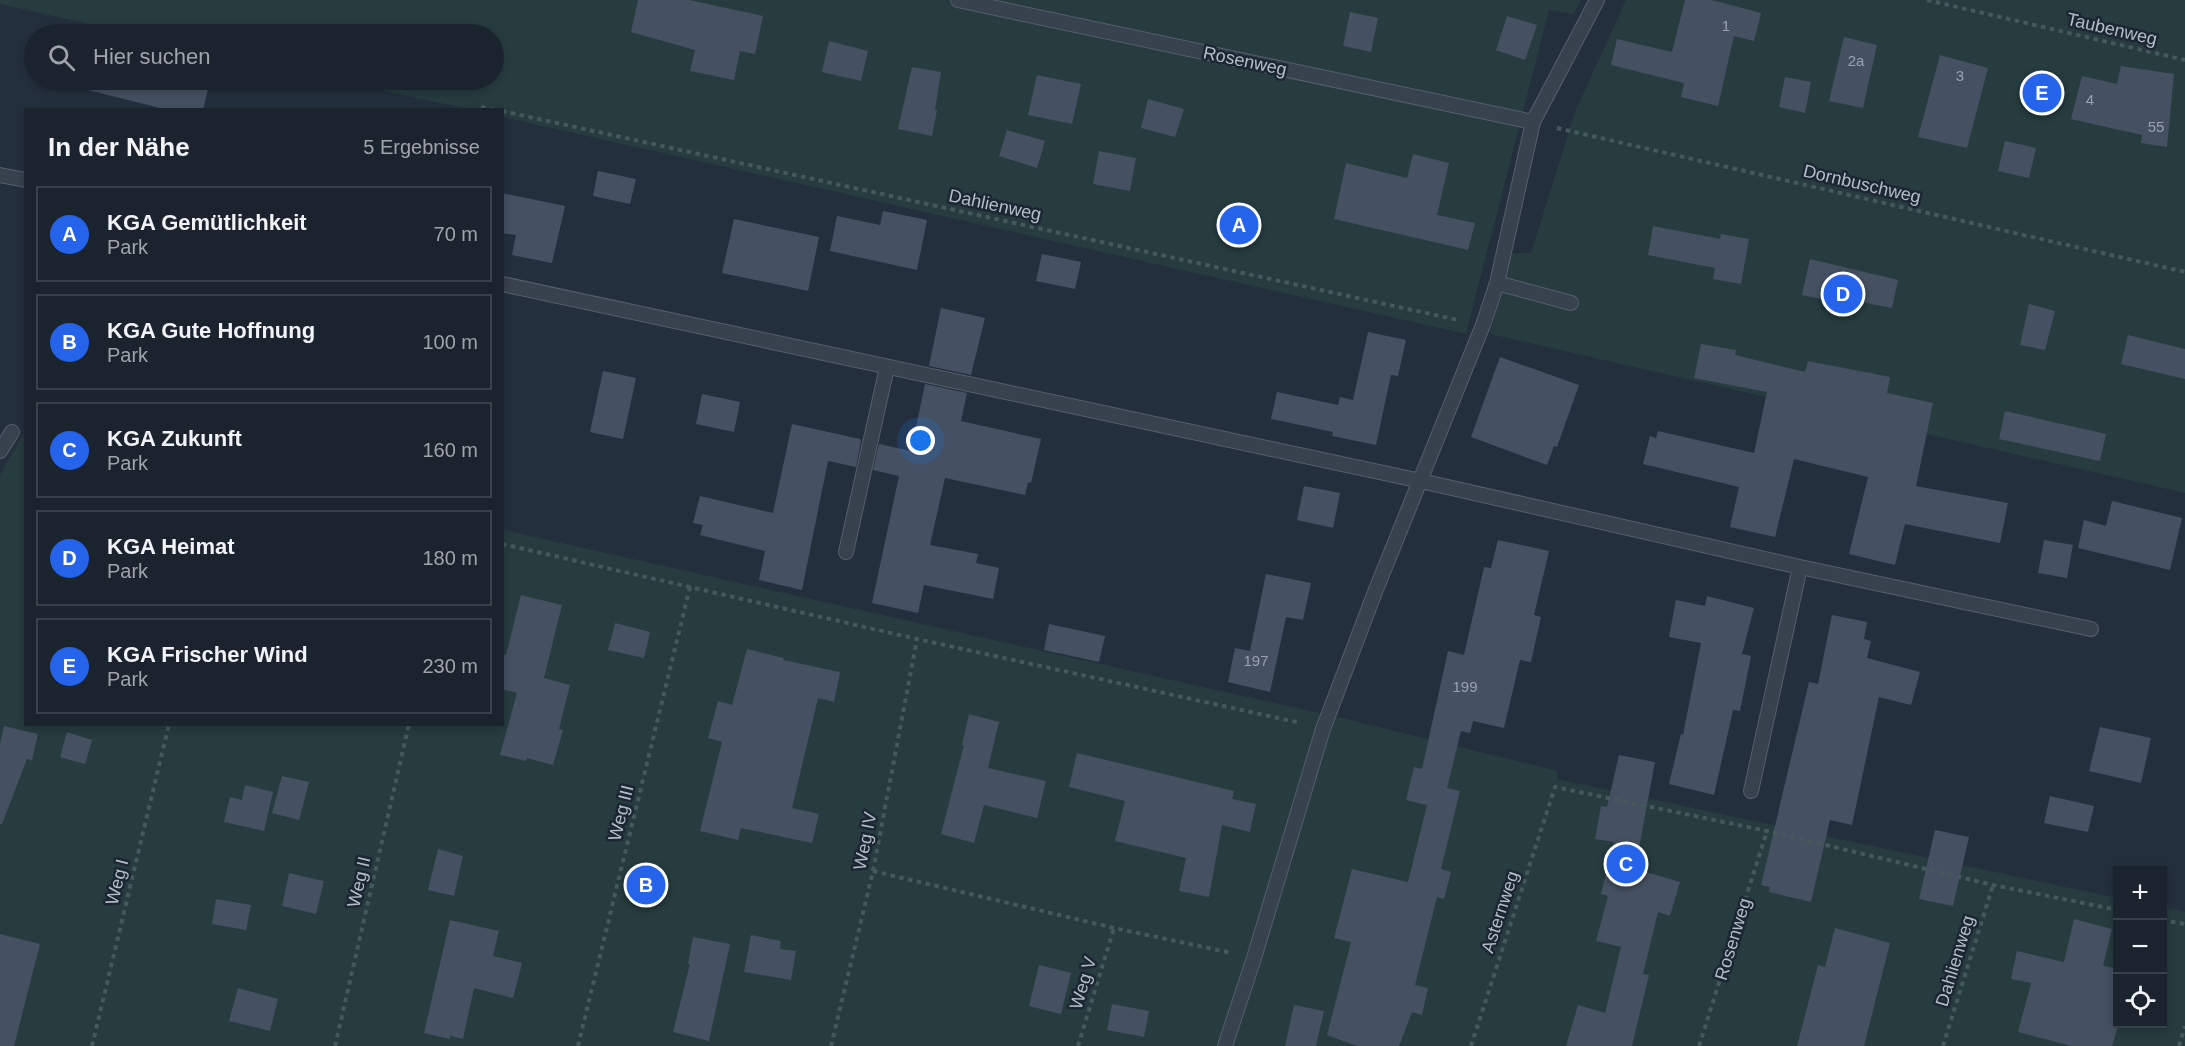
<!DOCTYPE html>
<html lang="de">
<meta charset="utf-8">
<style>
body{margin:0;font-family:Helvetica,sans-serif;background:#282f3a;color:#f1f3f6}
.controls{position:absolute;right:18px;bottom:18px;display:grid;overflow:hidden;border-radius:0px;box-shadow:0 3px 9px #0003}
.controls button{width:54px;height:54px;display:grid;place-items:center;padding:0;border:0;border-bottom:2px solid #39404a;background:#1b232e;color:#f1f3f6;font:30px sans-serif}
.you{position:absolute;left:921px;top:441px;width:21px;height:21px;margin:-15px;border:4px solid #fff;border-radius:50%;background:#1a73e8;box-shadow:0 0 0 9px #1a73e833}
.badge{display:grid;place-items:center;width:39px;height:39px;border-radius:50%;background:#2563eb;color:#fff;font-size:20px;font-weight:700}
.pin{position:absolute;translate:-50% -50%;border:3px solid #fff;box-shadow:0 2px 6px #0006}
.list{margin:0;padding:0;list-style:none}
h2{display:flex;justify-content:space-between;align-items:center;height:78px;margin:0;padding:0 24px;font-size:26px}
h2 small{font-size:20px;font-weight:400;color:#a0a4aa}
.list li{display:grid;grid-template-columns:39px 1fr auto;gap:18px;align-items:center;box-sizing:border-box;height:96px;margin:0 12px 12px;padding:0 12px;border:2px solid #39404a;border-radius:0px}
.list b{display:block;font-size:22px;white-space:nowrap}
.list p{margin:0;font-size:20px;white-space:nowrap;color:#a0a4aa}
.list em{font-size:20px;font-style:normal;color:#a0a4aa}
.icon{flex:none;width:33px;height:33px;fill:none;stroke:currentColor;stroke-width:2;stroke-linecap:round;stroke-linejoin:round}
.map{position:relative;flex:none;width:2185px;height:1046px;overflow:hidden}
.search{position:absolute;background:#1b232e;box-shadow:0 3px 9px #0003;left:24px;top:24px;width:480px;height:66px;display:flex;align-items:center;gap:15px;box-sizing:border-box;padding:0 21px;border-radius:33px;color:#a0a4aa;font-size:22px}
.panel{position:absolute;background:#1b232e;box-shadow:0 3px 9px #0003;left:24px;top:108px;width:480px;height:618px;border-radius:0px}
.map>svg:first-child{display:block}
</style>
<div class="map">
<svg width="2185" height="1046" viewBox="0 0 2185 1046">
<rect width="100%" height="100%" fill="#242f3e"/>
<path fill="#263c3f" d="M 0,0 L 1581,0 L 1573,14 L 1549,10 L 1466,334 L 503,117 L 502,110 L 468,109 L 335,80 L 494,80 L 494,34 L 134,34 L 0,4 Z
M 1626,0 L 2185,0 L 2185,493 L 1490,334 L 1512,253 L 1531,253 L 1575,112 Z
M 25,431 L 26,724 L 502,724 L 503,530 L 1346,719 L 1558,771 L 1557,779 L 2117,898 L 2118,1024 L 2162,1024 L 2163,907 L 2185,912 L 2185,1046 L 0,1046 L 0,475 Z"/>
<path fill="#455162" d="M 638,0 L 689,0 L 763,16 L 755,54 L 740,51 L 734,80 L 690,71 L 695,50 L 631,32 Z
M 1685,0 L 1712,0 L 1761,13 L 1754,41 L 1734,36 L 1718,106 L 1681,97 L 1684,83 L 1611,65 L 1617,39 L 1672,52 Z
M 1350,12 L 1378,18 L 1371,52 L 1343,46 Z
M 1507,16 L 1537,25 L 1525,60 L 1496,50 Z
M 1844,37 L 1877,45 L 1863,108 L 1829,101 Z
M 829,41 L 868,51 L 861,81 L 822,72 Z
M 1940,55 L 1988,68 L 1967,148 L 1918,137 Z
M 2121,66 L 2174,74 L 2167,147 L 2141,143 L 2142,135 L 2071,119 L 2082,76 L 2117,84 Z
M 912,67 L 941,72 L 935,110 L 937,110 L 932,136 L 898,129 Z
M 1037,75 L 1081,84 L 1072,124 L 1028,115 Z
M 1785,77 L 1811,82 L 1805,113 L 1779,107 Z
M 89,80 L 210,80 L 203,110 L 168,110 L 88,90 Z
M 1148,99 L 1184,109 L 1175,137 L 1141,128 Z
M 1007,130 L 1045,141 L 1037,168 L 999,156 Z
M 2005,141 L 2036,148 L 2029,178 L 1998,171 Z
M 1099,151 L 1136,158 L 1130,191 L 1093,184 Z
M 1413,154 L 1449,163 L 1437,215 L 1475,223 L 1468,250 L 1334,219 L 1346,163 L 1407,178 Z
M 598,171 L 636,179 L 630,204 L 593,196 Z
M 502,193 L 565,206 L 552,263 L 512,255 L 516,235 L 502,233 Z
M 883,211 L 927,220 L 917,270 L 830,251 L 837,216 L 880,225 Z
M 734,219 L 819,237 L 808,291 L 722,273 Z
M 1653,226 L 1720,239 L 1721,234 L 1749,239 L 1741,284 L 1713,279 L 1715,268 L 1648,255 Z
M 1042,254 L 1081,262 L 1075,289 L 1036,281 Z
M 1810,259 L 1898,280 L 1892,308 L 1841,298 L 1840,303 L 1802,295 Z
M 2029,304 L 2055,311 L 2045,350 L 2020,345 Z
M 941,308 L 985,318 L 971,375 L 929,366 Z
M 1368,332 L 1406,340 L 1398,376 L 1391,375 L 1376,445 L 1332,436 L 1333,432 L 1271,419 L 1277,392 L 1338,405 L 1340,397 L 1353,400 Z
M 2128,335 L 2185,349 L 2185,379 L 2121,364 Z
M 1701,344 L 1736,350 L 1735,355 L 1805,372 L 1808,361 L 1890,377 L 1887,393 L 1933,403 L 1916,486 L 2008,503 L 2000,543 L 1905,524 L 1895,565 L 1849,554 L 1868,477 L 1794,459 L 1775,537 L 1730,527 L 1739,487 L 1643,464 L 1650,436 L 1656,438 L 1658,431 L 1754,453 L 1767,392 L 1694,378 Z
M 1500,357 L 1579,385 L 1557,447 L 1554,446 L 1547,465 L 1471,437 Z
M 603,371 L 636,378 L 623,439 L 590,432 Z
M 925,384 L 967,393 L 961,421 L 1041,439 L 1031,483 L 1028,482 L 1025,495 L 945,478 L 930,545 L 978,554 L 976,563 L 999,568 L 993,599 L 924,585 L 918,613 L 872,603 L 899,476 L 873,470 L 879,444 L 911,451 Z
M 702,394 L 740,402 L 734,432 L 696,424 Z
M 2005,411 L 2106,434 L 2100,461 L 1999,439 Z
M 792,424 L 860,439 L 861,441 L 856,467 L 828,461 L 802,590 L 759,580 L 765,551 L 700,535 L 703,525 L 693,523 L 700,496 L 773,513 Z
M 1304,486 L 1340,493 L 1333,528 L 1297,520 Z
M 2112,501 L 2182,518 L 2170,570 L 2078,548 L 2084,520 L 2106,526 Z
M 1498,540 L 1549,551 L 1534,615 L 1541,617 L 1531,662 L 1520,660 L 1504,728 L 1473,721 L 1470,733 L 1461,731 L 1447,788 L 1460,791 L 1441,869 L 1451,872 L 1444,899 L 1437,897 L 1415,985 L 1428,988 L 1422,1015 L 1412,1012 L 1399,1046 L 1357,1046 L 1327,1035 L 1351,942 L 1334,938 L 1352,869 L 1408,882 L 1427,805 L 1406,800 L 1414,767 L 1422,769 L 1448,651 L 1464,655 L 1484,567 L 1491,568 Z
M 2044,540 L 2073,545 L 2067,578 L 2038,573 Z
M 1266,574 L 1311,583 L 1303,620 L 1286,617 L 1270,692 L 1228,682 L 1235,648 L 1250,651 Z
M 521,595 L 562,605 L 544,678 L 570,685 L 559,729 L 563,730 L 553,765 L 527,758 L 526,761 L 500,755 L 517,693 L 502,689 L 502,654 L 506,655 Z
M 1707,596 L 1754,608 L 1742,654 L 1751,656 L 1740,711 L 1733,710 L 1714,795 L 1669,784 L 1681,734 L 1683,735 L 1701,643 L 1669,637 L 1676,600 L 1705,606 Z
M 1832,615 L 1867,622 L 1864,639 L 1871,641 L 1867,658 L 1920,672 L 1911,705 L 1879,697 L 1852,825 L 1830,820 L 1811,902 L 1769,892 L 1770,887 L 1761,885 L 1809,682 L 1818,684 Z
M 615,623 L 650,632 L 644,658 L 608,650 Z
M 1049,624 L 1105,636 L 1099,662 L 1044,650 Z
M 747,649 L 784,658 L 783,660 L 840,672 L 834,702 L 818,698 L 792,808 L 819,814 L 812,843 L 741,828 L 738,840 L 700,831 L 722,742 L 708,738 L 718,701 L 732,705 Z
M 969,714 L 999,722 L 988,768 L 1046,781 L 1037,818 L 984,805 L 974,843 L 941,834 L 964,745 L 962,745 Z
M 4,726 L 38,734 L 32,760 L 27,759 L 2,824 L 0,824 L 0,744 Z
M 2100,727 L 2151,738 L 2141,783 L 2089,771 Z
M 67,732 L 92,740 L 85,764 L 60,757 Z
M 1077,753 L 1234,791 L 1232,799 L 1256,804 L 1250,832 L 1222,825 L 1209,897 L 1179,891 L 1186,858 L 1115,841 L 1125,801 L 1069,787 Z
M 1619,755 L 1655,762 L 1635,869 L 1680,882 L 1670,916 L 1658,912 L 1643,974 L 1649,975 L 1632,1046 L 1566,1046 L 1578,1005 L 1605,1013 L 1621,947 L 1596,941 L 1608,896 L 1601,894 L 1614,842 L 1595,839 L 1601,806 L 1607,807 Z
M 282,776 L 309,782 L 299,820 L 272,813 Z
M 245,785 L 273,792 L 264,831 L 224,822 L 230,797 L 242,800 Z
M 2050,796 L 2094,806 L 2088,832 L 2044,823 Z
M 1935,830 L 1969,837 L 1953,906 L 1919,899 Z
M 438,849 L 463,856 L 454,896 L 428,890 Z
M 289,873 L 324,881 L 316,914 L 282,906 Z
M 216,899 L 251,905 L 246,930 L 212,924 Z
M 2074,919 L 2112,929 L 2103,966 L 2118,969 L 2118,1026 L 2112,1046 L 2072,1046 L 2018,1032 L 2031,983 L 2011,979 L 2017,951 L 2064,962 Z
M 450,920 L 499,931 L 493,956 L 522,963 L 513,998 L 474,988 L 463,1039 L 450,1036 L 450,1039 L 424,1033 Z
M 1835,928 L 1890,943 L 1864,1046 L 1797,1046 L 1818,965 L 1825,967 Z
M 0,934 L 40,944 L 14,1046 L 0,1046 Z
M 751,935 L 781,941 L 780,949 L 796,951 L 791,980 L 744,972 Z
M 693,937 L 730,944 L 709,1041 L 673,1032 L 690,964 L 688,964 Z
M 1039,965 L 1071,973 L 1061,1014 L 1029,1006 Z
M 238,988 L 278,999 L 270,1031 L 229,1021 Z
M 1112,1004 L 1149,1011 L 1144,1037 L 1107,1030 Z
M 1294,1005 L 1324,1011 L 1316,1046 L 1285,1046 Z"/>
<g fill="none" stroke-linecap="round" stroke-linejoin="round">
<g stroke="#565f6c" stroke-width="16">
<path id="lane" d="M 958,0 L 1533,122
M 0,175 L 26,180
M 1497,283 L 1571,303
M 502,284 L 1421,481 L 1800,567 L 2091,629
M 0,451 L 12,432
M 846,552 L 887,367
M 1751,791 L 1800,567
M 1225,1046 L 1254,958 L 1323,729 L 1375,592 L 1483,325 L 1497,283 L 1533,122 L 1597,0"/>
</g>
<path stroke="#44595c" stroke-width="4" stroke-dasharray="4.5 4.5" stroke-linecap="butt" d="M 1927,0 L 2185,60
M 481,107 L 494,110
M 502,111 L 1458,320
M 1557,128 L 2185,272
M 502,544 L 917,639 L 1301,723
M 873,871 L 1114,928 L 1232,953
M 2162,920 L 2185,924
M 92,1046 L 169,724
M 335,1046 L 409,724
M 578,1046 L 690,587
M 831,1046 L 873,871 L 917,639
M 1078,1046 L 1114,928
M 1471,1046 L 1555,787 L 1767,831 L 1993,885 L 2118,910
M 1699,1046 L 1767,831
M 1943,1046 L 1993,885
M 2179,1046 L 2185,1026"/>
<use href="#lane" stroke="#38414e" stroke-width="14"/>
</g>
<g text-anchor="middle" stroke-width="5" stroke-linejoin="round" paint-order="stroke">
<g font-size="15" fill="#98a1af">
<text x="1726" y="31">1</text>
<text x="1856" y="66">2a</text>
<text x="1960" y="81">3</text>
<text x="2090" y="105">4</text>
<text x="2156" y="132">55</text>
<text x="1256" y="666">197</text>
<text x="1465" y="692">199</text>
</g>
<g font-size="18" fill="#b4bcc9" stroke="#1d2633">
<text transform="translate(2112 29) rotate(13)" y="6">Taubenweg</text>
<text transform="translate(1245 61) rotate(12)" y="6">Rosenweg</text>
<text transform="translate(1862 184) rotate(13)" y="6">Dornbuschweg</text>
<text transform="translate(995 205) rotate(12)" y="6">Dahlienweg</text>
<text transform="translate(621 813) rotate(-76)" y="6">Weg III</text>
<text transform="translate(865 841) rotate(-79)" y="6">Weg IV</text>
<text transform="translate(117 882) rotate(-76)" y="6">Weg I</text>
<text transform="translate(359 882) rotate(-77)" y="6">Weg II</text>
<text transform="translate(1500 912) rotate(-72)" y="6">Asternweg</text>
<text transform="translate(1733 939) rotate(-73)" y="6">Rosenweg</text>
<text transform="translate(1955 961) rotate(-73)" y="6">Dahlienweg</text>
<text transform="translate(1083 983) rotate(-73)" y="6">Weg V</text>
</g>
</g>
</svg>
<div class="controls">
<button>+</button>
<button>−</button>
<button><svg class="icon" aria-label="locate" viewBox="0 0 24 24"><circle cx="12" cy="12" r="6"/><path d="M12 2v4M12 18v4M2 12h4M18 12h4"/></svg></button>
</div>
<div class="you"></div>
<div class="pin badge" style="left:1239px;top:225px">A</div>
<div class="pin badge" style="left:646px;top:885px">B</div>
<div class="pin badge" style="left:1626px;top:864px">C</div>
<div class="pin badge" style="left:1843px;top:294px">D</div>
<div class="pin badge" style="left:2042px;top:93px">E</div>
<div class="search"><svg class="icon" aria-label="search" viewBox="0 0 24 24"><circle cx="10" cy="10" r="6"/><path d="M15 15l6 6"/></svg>Hier suchen</div>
<section class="panel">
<h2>In der Nähe<small>5 Ergebnisse</small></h2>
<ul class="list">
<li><span class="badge">A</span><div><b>KGA Gemütlichkeit</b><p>Park</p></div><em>70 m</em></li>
<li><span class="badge">B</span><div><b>KGA Gute Hoffnung</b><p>Park</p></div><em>100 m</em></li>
<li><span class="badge">C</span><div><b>KGA Zukunft</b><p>Park</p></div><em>160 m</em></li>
<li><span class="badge">D</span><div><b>KGA Heimat</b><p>Park</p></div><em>180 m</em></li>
<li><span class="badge">E</span><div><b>KGA Frischer Wind</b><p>Park</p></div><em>230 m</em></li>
</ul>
</section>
</div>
